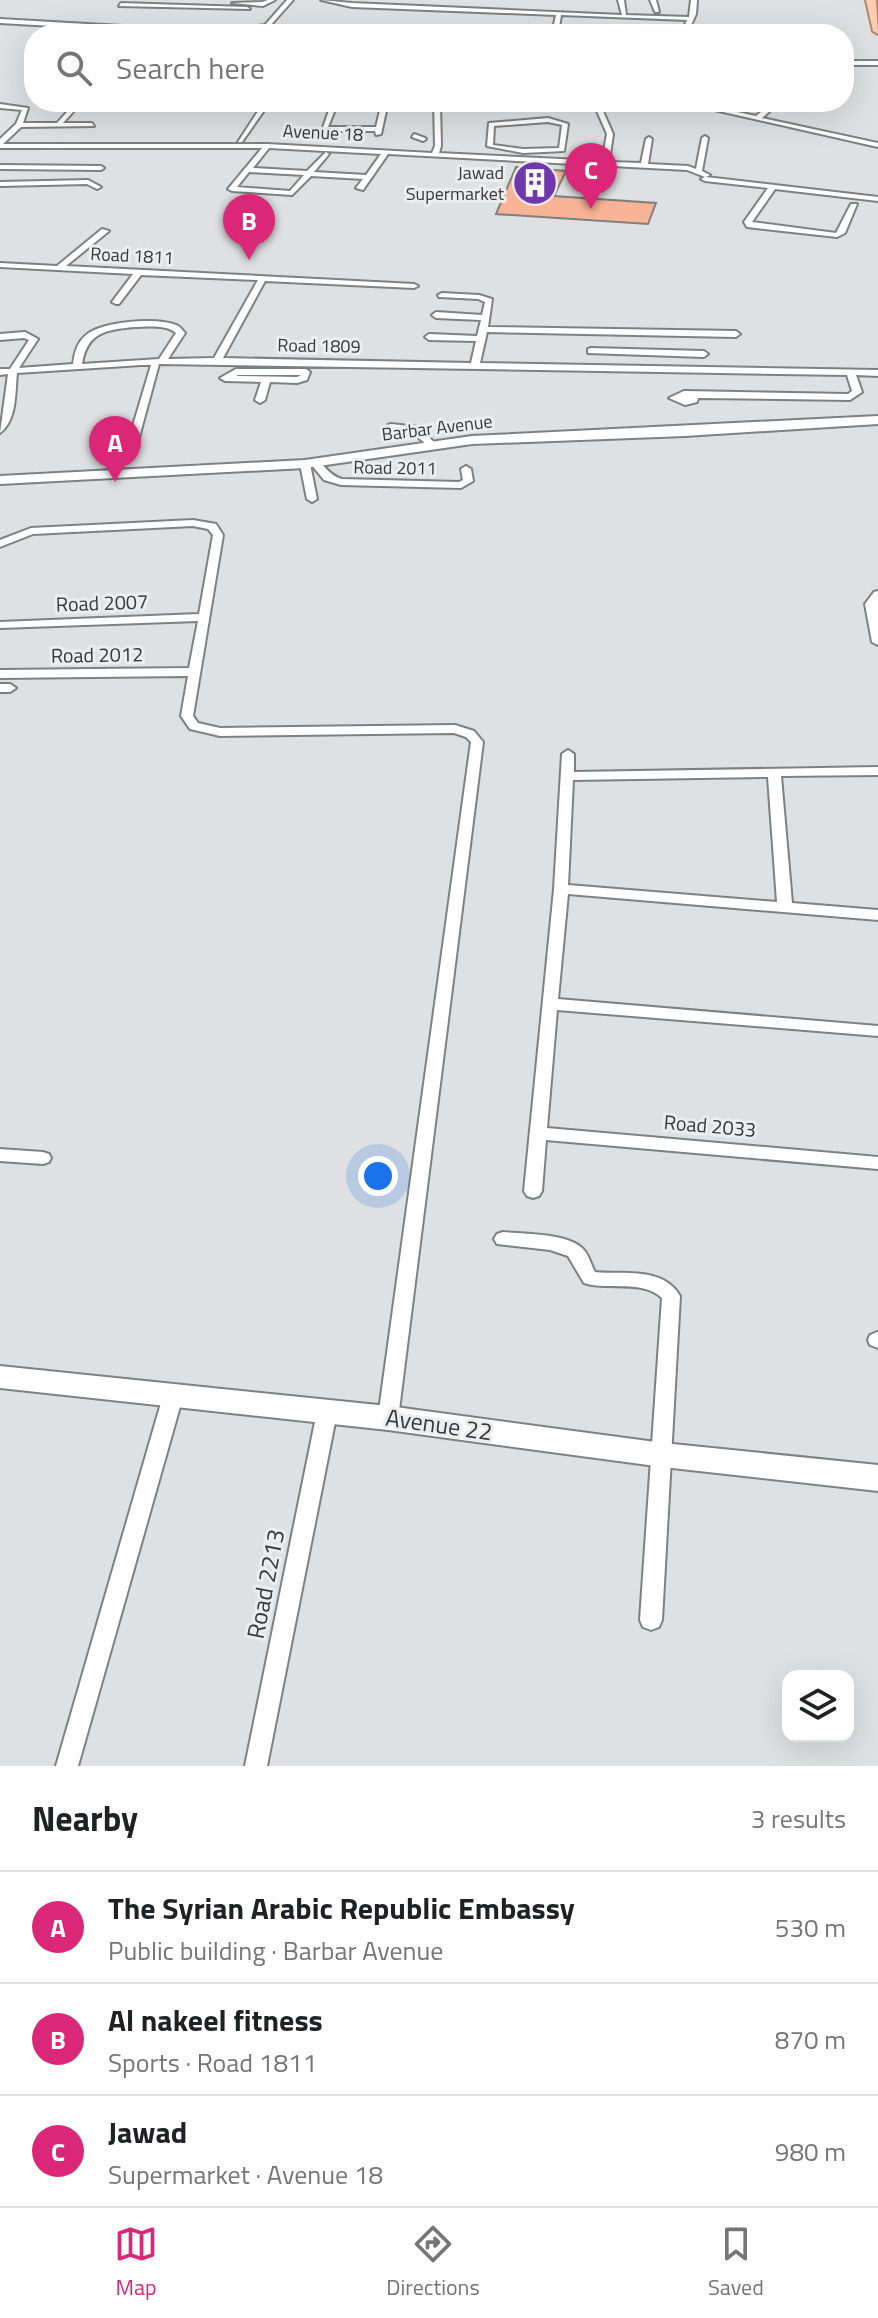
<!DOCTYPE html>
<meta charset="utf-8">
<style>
body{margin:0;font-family:"Titillium Web",sans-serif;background:#f2f2f2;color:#202124}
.controls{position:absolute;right:24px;bottom:24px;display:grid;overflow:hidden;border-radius:16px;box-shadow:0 8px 32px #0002}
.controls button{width:72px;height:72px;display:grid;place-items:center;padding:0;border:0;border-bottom:2px solid #e0e0e0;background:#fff;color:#202124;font:40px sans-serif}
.you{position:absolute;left:378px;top:1176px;width:28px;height:28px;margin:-20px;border:6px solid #fff;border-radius:50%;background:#1a73e8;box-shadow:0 0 0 12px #1a73e833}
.badge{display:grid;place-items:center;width:52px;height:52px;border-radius:50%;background:#db2777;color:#fff;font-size:26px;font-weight:700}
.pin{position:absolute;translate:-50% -66px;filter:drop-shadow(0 2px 4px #0008)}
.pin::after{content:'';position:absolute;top:42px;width:28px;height:24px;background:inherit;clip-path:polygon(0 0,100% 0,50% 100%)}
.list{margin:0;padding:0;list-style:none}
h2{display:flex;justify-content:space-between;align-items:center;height:104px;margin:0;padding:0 32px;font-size:34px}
h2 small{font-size:26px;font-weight:400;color:#757577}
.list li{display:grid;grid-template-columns:52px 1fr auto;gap:24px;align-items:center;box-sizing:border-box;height:112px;padding:0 32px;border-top:2px solid #e0e0e0}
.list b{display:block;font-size:30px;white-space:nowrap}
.list p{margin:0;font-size:26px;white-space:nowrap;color:#757577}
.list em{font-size:26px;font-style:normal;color:#757577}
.icon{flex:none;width:44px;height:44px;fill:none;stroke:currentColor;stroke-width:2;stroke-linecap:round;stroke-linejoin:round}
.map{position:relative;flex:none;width:878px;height:1766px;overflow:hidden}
.search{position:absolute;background:#fff;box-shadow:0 8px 32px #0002;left:24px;right:24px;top:24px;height:88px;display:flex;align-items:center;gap:20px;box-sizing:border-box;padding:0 28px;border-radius:32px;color:#757577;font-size:30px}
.sheet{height:440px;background:#fff}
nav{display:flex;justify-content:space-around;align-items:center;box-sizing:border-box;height:112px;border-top:2px solid #e0e0e0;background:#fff;font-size:22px;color:#757577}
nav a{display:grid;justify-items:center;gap:4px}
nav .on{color:#db2777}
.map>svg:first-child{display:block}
</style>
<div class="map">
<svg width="878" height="1766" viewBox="0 0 878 1766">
<rect width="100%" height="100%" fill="#dfe0e1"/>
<path fill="#f9b396" stroke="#817f7e" stroke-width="2" d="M 516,167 L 566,171 L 554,196 L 656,203 L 648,224 L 496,214 Z"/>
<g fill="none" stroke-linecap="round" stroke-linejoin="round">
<g stroke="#7f8081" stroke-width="4">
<path id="street" d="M 268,0 L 275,0 L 263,6 L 232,3 L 262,2 Z
M 287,0 L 293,0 L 269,27 L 258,30 L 157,32 L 0,23 L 0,19 L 157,28 L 258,26 L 265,25 Z
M 321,0 L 352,3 L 622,15 L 618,0 L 624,0 L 626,15 L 689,17 L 691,0 L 697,0 L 696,14 L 687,34 L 681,34 L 687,20 L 561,15 L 558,34 L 552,34 L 556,15 L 352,7 Z
M 650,0 L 656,0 L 659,12 L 655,12 Z
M 121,3 L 247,7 L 250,9 L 119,6 Z
M 593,31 L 657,32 L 660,34 L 591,34 Z
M 844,61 L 878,61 L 878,65 L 844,65 Z
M 76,102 L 82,102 L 63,123 L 92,123 L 94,126 L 21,127 L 3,144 L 267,144 L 432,153 L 435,146 L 434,102 L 440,102 L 441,146 L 439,153 L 602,161 L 607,134 L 593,102 L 599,102 L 613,134 L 609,162 L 641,163 L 646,139 L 649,137 L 652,139 L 648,164 L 688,166 L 696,169 L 702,138 L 705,136 L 708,138 L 702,171 L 710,175 L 706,177 L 878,197 L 878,201 L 775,189 L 752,222 L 836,233 L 851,204 L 857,204 L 845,233 L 837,237 L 747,227 L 744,222 L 768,188 L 705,181 L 701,179 L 705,177 L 687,170 L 388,154 L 363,190 L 356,188 L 363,179 L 311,176 L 292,195 L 232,191 L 228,189 L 262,148 L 0,148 L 0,139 L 16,124 L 22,110 L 0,108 L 0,104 L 28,108 L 23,123 L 57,123 ZM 269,148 L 381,154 L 366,175 L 314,172 L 329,154 L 326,152 L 307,171 L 253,168 ZM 249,172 L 304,175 L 290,191 L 237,187 Z
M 264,102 L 270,102 L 242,142 L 238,142 Z
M 332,102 L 338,102 L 328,127 L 376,127 L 382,102 L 388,102 L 381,134 L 376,135 L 375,131 L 327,131 L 324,136 L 320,136 Z
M 679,102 L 691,102 L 756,116 L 773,102 L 780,102 L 762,118 L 878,143 L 878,147 Z
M 548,118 L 568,124 L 564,151 L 523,153 L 487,146 L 489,123 ZM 548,122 L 562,125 L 559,148 L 523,149 L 493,145 L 494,126 Z
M 414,134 L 425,138 L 426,139 L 423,141 L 412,137 Z
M 0,165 L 101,166 L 104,168 L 101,170 L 0,169 Z
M 88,180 L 101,187 L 97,189 L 87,184 L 0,186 L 0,182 Z
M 102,229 L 109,231 L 66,266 L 414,284 L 418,286 L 414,288 L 265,281 L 223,358 L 471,363 L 476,341 L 429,340 L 425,337 L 429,334 L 477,336 L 481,320 L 436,318 L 432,315 L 436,312 L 482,315 L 485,302 L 478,299 L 439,297 L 438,295 L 442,293 L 479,295 L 492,299 L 488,327 L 736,331 L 740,334 L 736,337 L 487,332 L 480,363 L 878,370 L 878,376 L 856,375 L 862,392 L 850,400 L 698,398 L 697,402 L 685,405 L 669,398 L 684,391 L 848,394 L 852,391 L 847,375 L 159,364 L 134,456 L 129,459 L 124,456 L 151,365 L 141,365 L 17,373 C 15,393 17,420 0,433 L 8,374 L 0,375 L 0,369 L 10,369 L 29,340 L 24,338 L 0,340 L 0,334 L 25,332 L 38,339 L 19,368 L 73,364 C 74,354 77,343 85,336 C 100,321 157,317 176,325 C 180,326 182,330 185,333 L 168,359 L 214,358 L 258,280 L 141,275 L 119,304 L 116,304 L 112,302 L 133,274 L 0,267 L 0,263 L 57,266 ZM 134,327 C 147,327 166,324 176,333 L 159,359 L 82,364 C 87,332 106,330 134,327 Z
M 591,348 L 704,351 L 708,354 L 704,357 L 588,353 L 588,349 Z
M 236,369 L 306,369 L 310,372 L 307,380 L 297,383 L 270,382 L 265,400 L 260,403 L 255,400 L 261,382 L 225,381 L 220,378 ZM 238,375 L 301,375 L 297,377 L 236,376 Z
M 391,424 L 418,427 L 436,444 L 428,446 L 412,432 L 388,429 L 388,425 Z
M 315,460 C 326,465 328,475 342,479 L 459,482 L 463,480 L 461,469 L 466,466 L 471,469 L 473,481 L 461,488 L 341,485 L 324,480 L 310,463 Z
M 305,461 L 310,464 L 317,499 L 312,502 L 307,499 L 300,464 Z
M 193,520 L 216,524 L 223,535 L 193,716 L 198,723 L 220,728 L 455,725 L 474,731 L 483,742 L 398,1418 L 395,1424 L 388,1426 L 381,1424 L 378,1418 L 471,742 L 466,737 L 454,733 L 220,736 L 190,729 L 181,716 L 188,676 L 0,678 L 0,670 L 189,668 L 198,621 L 0,628 L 0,622 L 199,614 L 213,535 L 208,529 L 193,526 L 33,534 L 0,547 L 0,540 L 31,528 Z
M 878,591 L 878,645 L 872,642 L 865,604 L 874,592 Z
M 0,684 L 10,684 L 16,688 L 10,692 L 0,692 Z
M 568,750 L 574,754 L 574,772 L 878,767 L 878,775 L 781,776 L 792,903 L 878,910 L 878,920 L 568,894 L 558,999 L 878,1026 L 878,1036 L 557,1010 L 547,1128 L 878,1157 L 878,1169 L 546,1140 L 542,1191 L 539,1196 L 533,1198 L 527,1196 L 524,1191 L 554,889 L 562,754 ZM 768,777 L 777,902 L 568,885 L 573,780 Z
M 0,1149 L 43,1152 L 49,1154 L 51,1158 L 49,1162 L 43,1164 L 0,1161 Z
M 503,1232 C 523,1234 569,1233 583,1249 C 589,1255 591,1265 595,1272 C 623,1275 663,1266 680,1296 L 662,1620 L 659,1627 L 651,1630 L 643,1627 L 640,1620 L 662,1298 C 642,1279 608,1291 584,1283 L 568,1256 L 550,1250 L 497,1244 L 494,1239 L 497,1234 Z
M 877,1332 L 878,1332 L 878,1348 L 870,1345 L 868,1340 L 870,1335 Z
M 173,1388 L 180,1390 L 183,1396 L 78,1766 L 56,1766 L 163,1396 L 166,1390 Z
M 327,1404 L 334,1406 L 337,1412 L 267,1766 L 245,1766 L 317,1412 L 320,1406 Z"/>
</g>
<g stroke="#7f8081" stroke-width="4">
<path id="secondary" d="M 878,416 L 878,424 L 685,436 L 472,444 L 305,468 L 0,484 L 0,476 L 305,460 L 472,436 Z
M 0,1366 L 388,1406 L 663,1443 L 878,1465 L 878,1491 L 663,1467 L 388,1430 L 0,1388 Z"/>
</g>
<g stroke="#b68467" stroke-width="4">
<path id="primary" d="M 866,0 L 876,0 L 878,34 L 873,31 Z"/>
</g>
<use href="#street" fill="#fff" fill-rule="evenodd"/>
<use href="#secondary" fill="#fff" fill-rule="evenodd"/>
<use href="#primary" fill="#fbceb2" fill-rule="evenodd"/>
</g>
<defs>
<g id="building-disc" transform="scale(2.3)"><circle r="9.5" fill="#7137ad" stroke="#ecedee"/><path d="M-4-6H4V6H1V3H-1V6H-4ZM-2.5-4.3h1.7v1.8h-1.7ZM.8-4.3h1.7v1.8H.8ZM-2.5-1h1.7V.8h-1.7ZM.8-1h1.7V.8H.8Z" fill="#fff"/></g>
</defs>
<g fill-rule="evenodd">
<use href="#building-disc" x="535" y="183"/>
</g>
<g text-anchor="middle" stroke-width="6" stroke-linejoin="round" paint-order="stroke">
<g font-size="18" fill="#39393a" stroke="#ecedee">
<text transform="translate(323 133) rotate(3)" y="6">Avenue 18</text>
<text transform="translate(132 256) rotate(3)" y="6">Road 1811</text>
<text transform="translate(319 346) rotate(1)" y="6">Road 1809</text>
<text transform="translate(437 428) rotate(-7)" y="6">Barbar Avenue</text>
<text transform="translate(395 468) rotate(1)" y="6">Road 2011</text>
</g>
<g font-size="18" fill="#39393a" stroke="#ecedee" text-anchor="end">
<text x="504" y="179">Jawad<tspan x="504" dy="21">Supermarket</tspan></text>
</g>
<g font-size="20" fill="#39393a" stroke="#ecedee">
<text transform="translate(102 603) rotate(-2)" y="7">Road 2007</text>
<text transform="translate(97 655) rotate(-1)" y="7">Road 2012</text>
<text transform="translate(710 1126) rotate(5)" y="7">Road 2033</text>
</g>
<g font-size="24" fill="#39393a" stroke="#ecedee">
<text transform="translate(439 1425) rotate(8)" y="8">Avenue 22</text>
<text transform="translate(266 1584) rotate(-79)" y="8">Road 2213</text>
</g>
</g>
</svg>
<div class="controls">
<button><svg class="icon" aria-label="layers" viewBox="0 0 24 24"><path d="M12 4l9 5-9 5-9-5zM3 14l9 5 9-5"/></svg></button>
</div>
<div class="you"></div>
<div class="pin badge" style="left:115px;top:482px">A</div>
<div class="pin badge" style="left:249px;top:260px">B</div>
<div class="pin badge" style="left:591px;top:209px">C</div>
<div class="search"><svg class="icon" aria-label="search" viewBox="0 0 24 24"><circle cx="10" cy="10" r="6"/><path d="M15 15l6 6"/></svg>Search here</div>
</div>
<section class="sheet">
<h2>Nearby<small>3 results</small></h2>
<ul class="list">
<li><span class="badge">A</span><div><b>The Syrian Arabic Republic Embassy</b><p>Public building · Barbar Avenue</p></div><em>530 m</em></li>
<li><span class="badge">B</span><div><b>Al nakeel fitness</b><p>Sports · Road 1811</p></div><em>870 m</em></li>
<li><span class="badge">C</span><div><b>Jawad</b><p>Supermarket · Avenue 18</p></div><em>980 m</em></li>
</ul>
</section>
<nav>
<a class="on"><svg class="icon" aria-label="map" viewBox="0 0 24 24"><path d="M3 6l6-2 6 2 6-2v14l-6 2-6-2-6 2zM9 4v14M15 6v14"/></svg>Map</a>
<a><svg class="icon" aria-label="directions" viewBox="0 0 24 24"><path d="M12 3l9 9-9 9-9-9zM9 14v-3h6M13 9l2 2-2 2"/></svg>Directions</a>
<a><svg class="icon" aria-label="saved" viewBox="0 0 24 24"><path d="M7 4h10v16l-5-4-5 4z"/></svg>Saved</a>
</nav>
